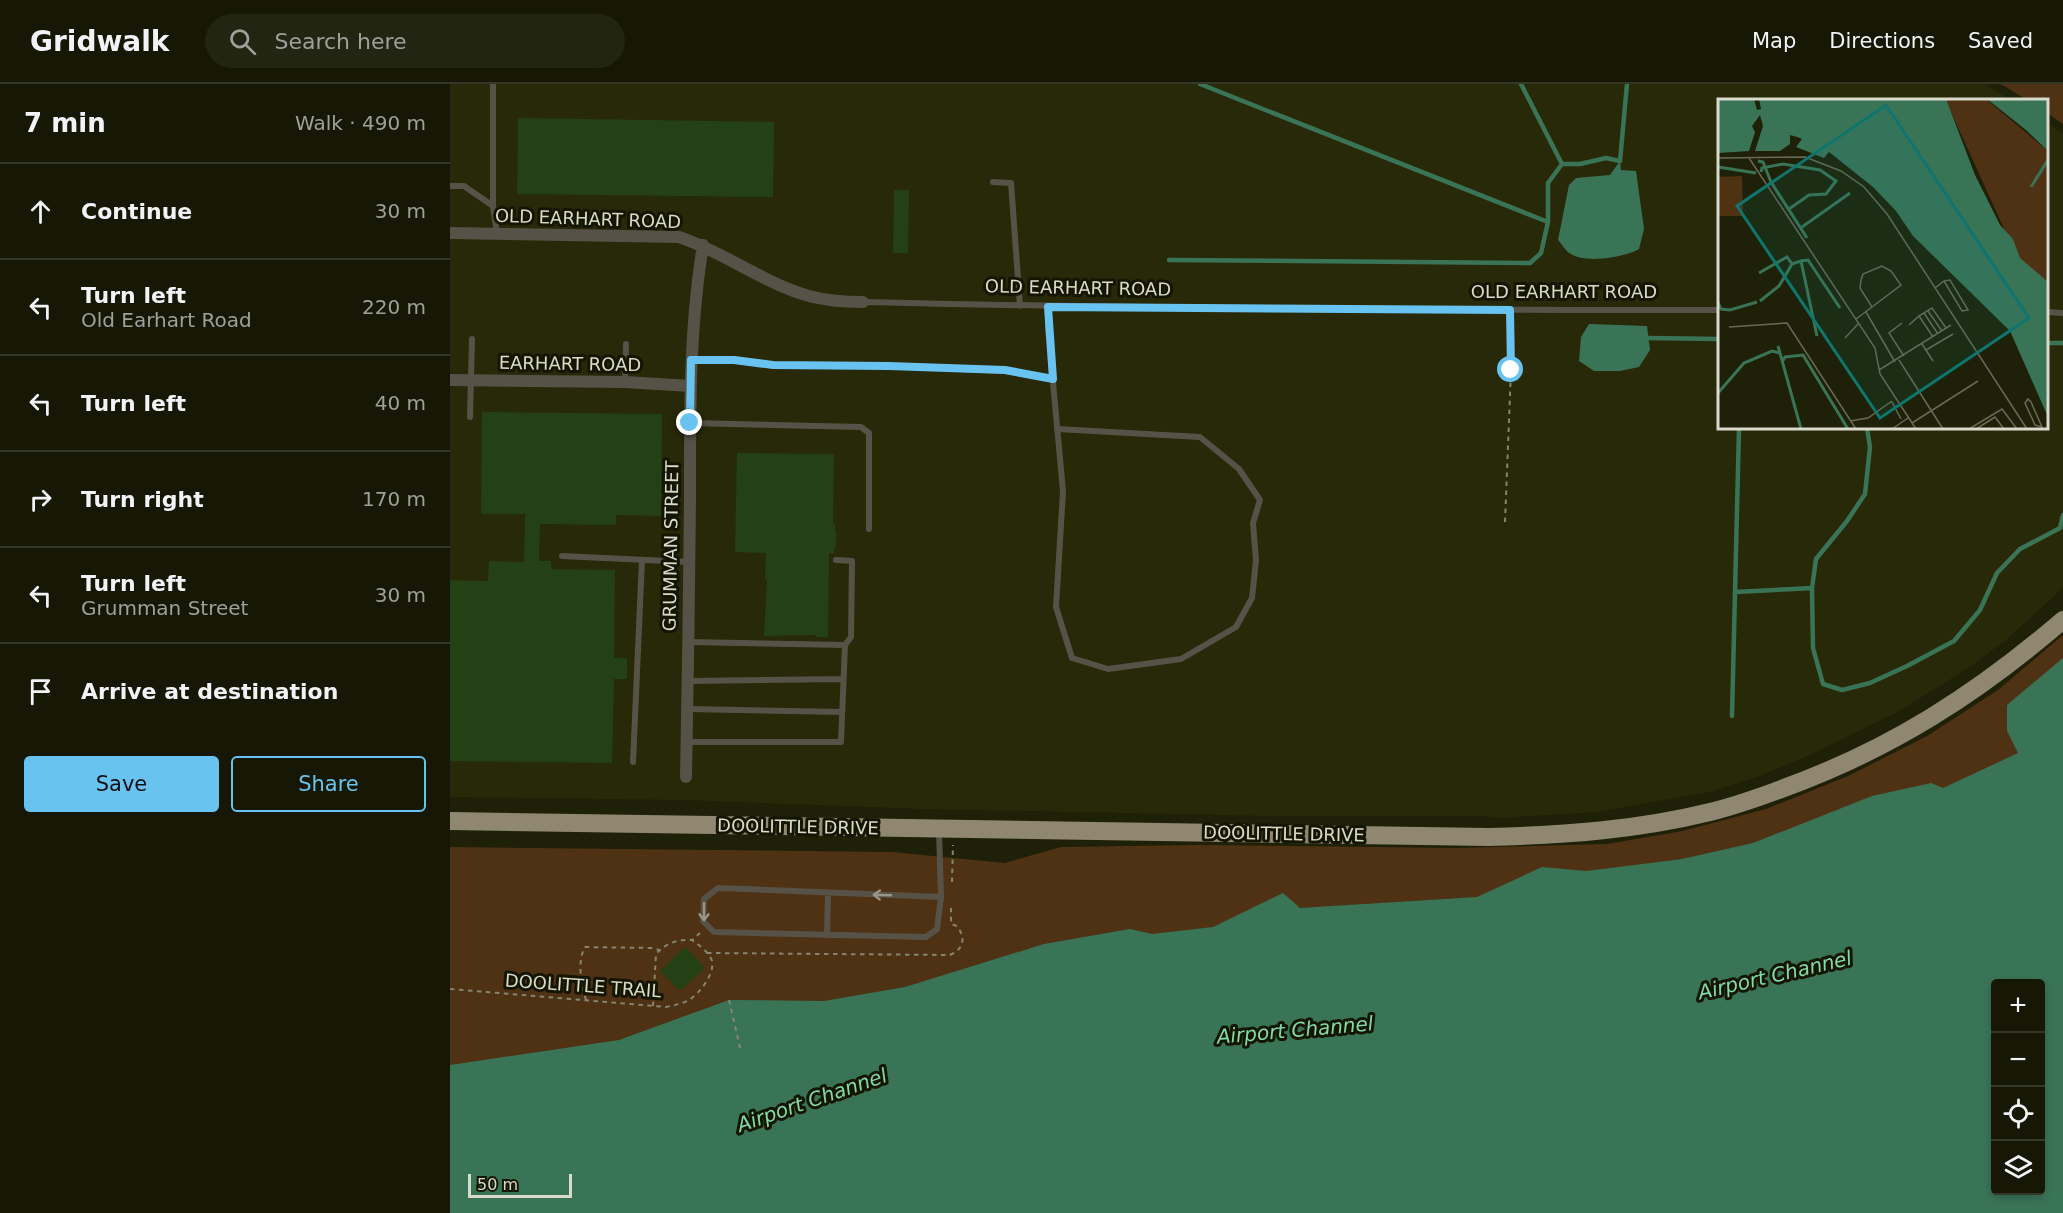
<!DOCTYPE html>
<meta charset="utf-8">
<style>
body{margin:0;font-family:"DejaVu Sans",sans-serif;background:#232513;color:#f1f3f6}
.controls{position:absolute;right:18px;bottom:18px;display:grid;overflow:hidden;border-radius:6px;box-shadow:0 3px 9px #0003}
.controls button{width:54px;height:54px;display:grid;place-items:center;padding:0;border:0;border-bottom:2px solid #353727;background:#161805;color:#f1f3f6;font:30px sans-serif}
.scale{position:absolute;left:18px;bottom:15px;width:104px;box-sizing:border-box;padding-left:6px;border:3px solid #d8dacb;border-top:0;font-size:16px;line-height:21px;white-space:nowrap;color:#d8dacb;-webkit-text-stroke:4px #151601;paint-order:stroke}
.stop{position:absolute;width:18px;height:18px;margin:-14px;border:4px solid #69c3f1;border-radius:50%;background:#fff}
.stop.end{background:#69c3f1;border-color:#fff;box-shadow:0 2px 6px #0008}
.list{margin:0;padding:0;list-style:none}
h2{display:flex;justify-content:space-between;align-items:center;height:78px;margin:0;padding:0 24px;font-size:26px}
h2 small{font-size:20px;font-weight:400;color:#9ea09a}
.list li{display:grid;grid-template-columns:39px 1fr auto;gap:18px;align-items:center;box-sizing:border-box;height:96px;padding:0 24px;border-top:2px solid #353727}
.list b{display:block;font-size:22px;white-space:nowrap}
.list p{margin:0;font-size:20px;white-space:nowrap;color:#9ea09a}
.list em{font-size:20px;font-style:normal;color:#9ea09a}
.actions{display:flex;gap:12px;padding:18px 24px}
.actions a{flex:1;padding:14px 0;border:2px solid #69c3f1;border-radius:6px;text-align:center;font-size:21px;color:#69c3f1}
.actions .main{background:#69c3f1;color:#111}
.icon{flex:none;width:33px;height:33px;fill:none;stroke:currentColor;stroke-width:2;stroke-linecap:round;stroke-linejoin:round}
.map{position:relative;flex:none;width:1613px;height:1129px;overflow:hidden}
header{display:flex;align-items:center;gap:36px;box-sizing:border-box;height:84px;padding:0 30px;background:#161805;border-bottom:2px solid #353727}
header strong{font-size:28px}
nav{display:flex;gap:33px;margin-inline-start:auto;font-size:21px}
.search{width:420px;height:54px;background:#232513;display:flex;align-items:center;gap:15px;box-sizing:border-box;padding:0 21px;border-radius:33px;color:#9ea09a;font-size:22px}
main{display:flex}
aside{flex:1;background:#161805}
.map>svg:first-child{display:block}
</style>
<header>
<strong>Gridwalk</strong>
<div class="search"><svg class="icon" aria-label="search" viewBox="0 0 24 24"><circle cx="10" cy="10" r="6"/><path d="M15 15l6 6"/></svg>Search here</div>
<nav><a>Map</a><a>Directions</a><a>Saved</a></nav>
</header>
<main>
<aside>
<h2>7 min<small>Walk · 490 m</small></h2>
<ul class="list">
<li><svg class="icon" aria-label="ahead" viewBox="0 0 24 24"><path d="M12 20V5M6 11l6-6 6 6"/></svg><div><b>Continue</b></div><em>30 m</em></li>
<li><svg class="icon" aria-label="left" viewBox="0 0 24 24"><path d="M17 20v-9H6M10 6l-5 5 5 5"/></svg><div><b>Turn left</b><p>Old Earhart Road</p></div><em>220 m</em></li>
<li><svg class="icon" aria-label="left" viewBox="0 0 24 24"><path d="M17 20v-9H6M10 6l-5 5 5 5"/></svg><div><b>Turn left</b></div><em>40 m</em></li>
<li><svg class="icon" aria-label="right" viewBox="0 0 24 24"><path d="M7 20v-9h11M14 6l5 5-5 5"/></svg><div><b>Turn right</b></div><em>170 m</em></li>
<li><svg class="icon" aria-label="left" viewBox="0 0 24 24"><path d="M17 20v-9H6M10 6l-5 5 5 5"/></svg><div><b>Turn left</b><p>Grumman Street</p></div><em>30 m</em></li>
<li><svg class="icon" aria-label="arrive" viewBox="0 0 24 24"><path d="M6 21V4h12l-3 4 3 4H6"/></svg><div><b>Arrive at destination</b></div></li>
</ul>
<div class="actions"><a class="main">Save</a><a>Share</a></div>
</aside>
<div class="map">
<svg width="1613" height="1129" viewBox="0 0 1613 1129">
<rect width="100%" height="100%" fill="#1e2007"/>
<path fill="#282908" d="M 0,0 L 1535,0 L 1561,16 L 1270,16 L 1270,344 L 1596,344 L 1597,39 L 1613,49 L 1613,504 L 1556,556 L 1517,585 L 1446,629 L 1362,670 L 1310,692 L 1259,708 L 1147,728 L 1049,734 L 1029,732 L 821,732 L 473,725 L 233,716 L 0,713 Z"/>
<path fill="#4f3214" fill-rule="evenodd" d="M 1551,0 L 1613,0 L 1613,40 L 1597,29 L 1596,16 L 1577,16 Z
M 1613,551 L 1613,1129 L 0,1129 L 0,763 L 442,768 L 555,779 L 611,763 L 748,761 L 1007,764 L 1157,760 L 1232,747 L 1316,725 L 1398,692 L 1477,652 L 1548,606 ZM 1546,900 L 1590,900 L 1590,1106 L 1546,1106 Z"/>
<path fill="#3a7457" fill-rule="evenodd" d="M 1170,77 L 1171,86 L 1186,87 L 1194,145 L 1189,165 C 1175,173 1136,180 1121,170 C 1116,168 1112,160 1108,156 L 1119,101 L 1126,94 L 1160,91 Z
M 1139,240 L 1197,242 L 1200,266 L 1189,283 L 1170,287 L 1144,287 L 1129,277 L 1131,253 Z
M 1613,574 L 1613,1129 L 0,1129 L 0,981 L 169,956 L 279,916 L 374,917 L 455,903 L 594,860 L 680,845 L 702,850 L 763,843 L 833,809 L 850,824 L 1027,813 L 1092,783 L 1136,787 L 1232,775 L 1303,759 L 1422,712 L 1481,699 L 1493,704 L 1568,669 L 1557,647 L 1557,621 ZM 1546,900 L 1590,900 L 1590,1106 L 1546,1106 Z"/>
<g fill="none" stroke-linecap="round" stroke-linejoin="round">
<path stroke="#3a7457" stroke-width="4.5" d="M 750,0 L 1098,138 L 1098,99 L 1112,80
M 1071,0 L 1112,80 L 1130,80 L 1156,74 L 1170,77 L 1177,0
M 719,176 L 1080,179 L 1091,169 L 1098,138
M 1198,254 L 1270,255
M 1596,259 L 1613,259
M 1417,344 L 1420,363 L 1415,410 L 1397,437 L 1366,475 L 1362,504 L 1363,564 L 1373,600 L 1392,606 L 1420,599 L 1457,582 L 1504,557 L 1530,526 L 1547,489 L 1570,465 L 1610,444 L 1613,431
M 1285,508 L 1362,504
M 1282,632 L 1289,344"/>
</g>
<path fill="#244015" d="M 68,34 L 324,38 L 323,113 L 67,110 Z
M 444,106 L 459,106 L 458,169 L 443,169 Z
M 32,328 L 212,330 L 211,432 L 166,431 L 166,441 L 90,440 L 89,477 L 101,477 L 101,485 L 165,486 L 164,574 L 177,574 L 177,595 L 164,595 L 162,679 L 0,677 L 0,496 L 38,497 L 39,477 L 74,478 L 75,430 L 31,430 Z
M 287,369 L 384,370 L 383,440 L 385,440 L 385,446 L 386,446 L 386,463 L 384,463 L 384,470 L 379,469 L 378,553 L 366,553 L 366,551 L 314,552 L 317,495 L 315,495 L 316,469 L 285,468 Z
M 235,863 L 255,884 L 230,907 L 210,887 Z"/>
<g fill="none" stroke-linecap="round" stroke-linejoin="round">
<path stroke="#848672" stroke-width="2" stroke-dasharray="4.5 4.5" stroke-linecap="butt" d="M 1055,438 L 1061,286 L 1060,234
M 502,798 L 503,761
M 257,869 L 500,871 C 514,865 516,854 507,842 L 501,840 L 501,824
M 0,905 L 216,923 C 224,921 232,920 239,916 C 249,910 265,890 262,877 C 259,868 249,861 242,856 L 250,849
M 136,916 C 131,900 127,877 135,863 L 202,864 L 209,866
M 279,916 L 291,968
M 203,922 L 206,870 C 216,859 228,855 242,856"/>
<path stroke="#575247" stroke-width="6" d="M 43,0 L 43,122
M 543,98 L 561,99 L 570,222
M 0,102 L 14,102 L 43,122 L 47,150
M 413,218 C 699,225 984,226 1270,226
M 598,223 L 598,244 L 613,407 L 606,523 L 622,574 L 658,585 L 731,575 L 786,543 L 802,514 L 806,476 L 803,439 L 810,416 L 789,385 L 750,353 L 607,345
M 1596,228 L 1613,229
M 242,276 L 284,276 L 323,281 L 439,282 L 555,287 L 603,295
M 175,298 L 176,260
M 20,333 L 22,255
M 240,339 L 411,343 L 419,349 L 419,445
M 112,472 L 239,478
M 239,558 L 395,561 L 401,553 L 402,477 L 386,476
M 238,597 L 393,595
M 238,625 L 392,628
M 237,658 L 391,658 L 395,561
M 183,678 L 192,476
M 489,747 L 491,813 L 487,845 L 476,853 L 264,848 L 253,837 L 254,815 L 268,804 L 491,813
M 377,851 L 378,809"/>
<path stroke="#575247" stroke-width="12" d="M 0,149 L 229,153 C 274,168 313,199 359,212 C 377,217 395,218 413,218
M 0,296 L 175,298 L 240,302
M 236,693 C 238,600 239,508 240,415 C 240,330 239,245 253,161"/>
<path stroke="#908770" stroke-width="18" d="M 0,737 L 1039,753 C 1114,751 1187,746 1260,728 C 1285,722 1310,713 1334,704 C 1441,665 1527,610 1613,536"/>
</g>
<defs><path id="oneway-shaft" d="M-6 0H5M1.5-3L5.5 0L1.5 3" fill="none" stroke-width="1.6" stroke-linecap="round" stroke-linejoin="round" transform="scale(1.5)"/></defs>
<g stroke="#989689">
<use href="#oneway-shaft" transform="translate(432 811) rotate(-178)"/>
<use href="#oneway-shaft" transform="translate(254 828) rotate(90)"/>
</g>
<g fill="none" stroke-linecap="round" stroke-linejoin="round">
<path stroke="#69c3f1" stroke-width="8" d="M 240,339 L 241,276 L 284,276 L 323,281 L 439,282 L 555,286 L 603,295 L 598,223 L 1060,226 L 1061,286"/>
</g>
<g text-anchor="middle" stroke-width="6" stroke-linejoin="round" paint-order="stroke">
<g font-size="18" fill="#d8dacb" stroke="#151601">
<text transform="translate(138 135) rotate(2)" y="6">OLD EARHART ROAD</text>
<text transform="translate(628 204) rotate(1)" y="6">OLD EARHART ROAD</text>
<text x="1114" y="214">OLD EARHART ROAD</text>
<text transform="translate(120 280) rotate(1)" y="6">EARHART ROAD</text>
<text transform="translate(221 462) rotate(-89)" y="6">GRUMMAN STREET</text>
<text transform="translate(348 743) rotate(1)" y="6">DOOLITTLE DRIVE</text>
<text transform="translate(834 750) rotate(1)" y="6">DOOLITTLE DRIVE</text>
<text transform="translate(133 902) rotate(4)" y="6">DOOLITTLE TRAIL</text>
</g>
<g font-size="20" font-style="italic" fill="#81d9ac" stroke="#151601">
<text transform="translate(1325 891) rotate(-13)" y="7">Airport Channel</text>
<text transform="translate(845 946) rotate(-5)" y="7">Airport Channel</text>
<text transform="translate(362 1016) rotate(-19)" y="7">Airport Channel</text>
</g>
</g>
<g transform="translate(1268 15)">
<rect width="330" height="330" fill="#1e2007"/>
<path d="M 24,77 L 25,117 L 0,117 L 0,78 Z" fill="#4f3214"/>
<path d="M 227,0 L 268,0 L 330,52 L 330,190 L 305,165 L 293,145 Z" fill="#4f3214"/>
<path d="M 0,0 L 36,0 L 39,11 L 43,10 L 41,0 L 228,0 L 257,76 L 282,126 L 295,140 L 302,159 L 330,183 L 330,318 L 292,232 L 195,137 L 178,112 L 155,88 L 111,53 L 106,59 L 78,48 L 84,40 L 79,38 L 72,36 L 72,45 L 62,52 L 37,52 L 45,27 L 42,16 L 34,27 L 37,33 L 31,52 L 0,54 ZM 269,0 L 330,0 L 330,52 L 308,31 Z" fill="#3a7457"/>
<path fill="none" stroke="#3a7457" stroke-width="3" d="M 40,62 L 45,63 L 53,83 L 89,139M 0,68 L 38,74M 43,73 L 44,69 L 65,65 L 102,71 L 118,82 L 108,95 L 91,96 L 71,110M 313,88 L 330,61M 84,128 L 132,94M 83,162 L 90,161 L 122,209M 74,165 L 83,162 L 99,237M 41,174 L 69,158 L 74,165 L 61,187 L 42,202M 0,204 L 3,210 L 12,211 L 39,203M 60,247 L 83,330M 64,263 L 67,258 L 85,256 L 130,330M 0,294 L 26,264 L 54,252 L 62,254"/>
<path fill="none" stroke="#686a55" stroke-width="1.5" d="M 0,59 L 87,58 L 123,72 L 146,88 L 169,115 L 309,330M 31,59 L 157,249 L 162,275 L 198,330M 217,189 L 226,182 L 232,181 L 250,211 L 244,212 L 226,182M 210,212 L 224,232M 148,213 L 177,263M 206,214 L 220,235M 201,217 L 214,209 L 228,229M 138,220 L 183,186 L 173,172 L 164,167 L 145,175 L 143,181 L 142,189 L 154,208M 184,224 L 171,234 L 186,257M 191,226 L 201,217 L 215,238M 11,228 L 69,224 L 138,330M 127,239 L 141,224M 204,245 L 215,262M 208,251 L 235,235M 181,261 L 225,330M 161,271 L 233,226M 174,303 L 183,320M 132,322 L 150,319 L 174,302M 194,324 L 260,282M 324,328 L 317,326 L 307,304 L 310,300 L 313,303 L 324,328 L 324,330M 174,330 L 190,319M 251,330 L 284,310 L 299,330M 258,330 L 277,318 L 286,330"/>
<path fill="#0f766e" fill-opacity="0.15" stroke="#0f766e" stroke-width="3" d="M 168,6 L 311,219 L 162,319 L 19,107 Z"/>
<rect width="330" height="330" fill="none" stroke="#d8dacb" stroke-width="3"/>
</g>
</svg>
<div class="controls">
<button>+</button>
<button>−</button>
<button><svg class="icon" aria-label="locate" viewBox="0 0 24 24"><circle cx="12" cy="12" r="6"/><path d="M12 2v4M12 18v4M2 12h4M18 12h4"/></svg></button>
<button><svg class="icon" aria-label="layers" viewBox="0 0 24 24"><path d="M12 4l9 5-9 5-9-5zM3 14l9 5 9-5"/></svg></button>
</div>
<div class="scale">50 m</div>
<div class="stop" style="left:1061px;top:286px"></div>
<div class="stop end" style="left:240px;top:339px"></div>
</div>
</main>
